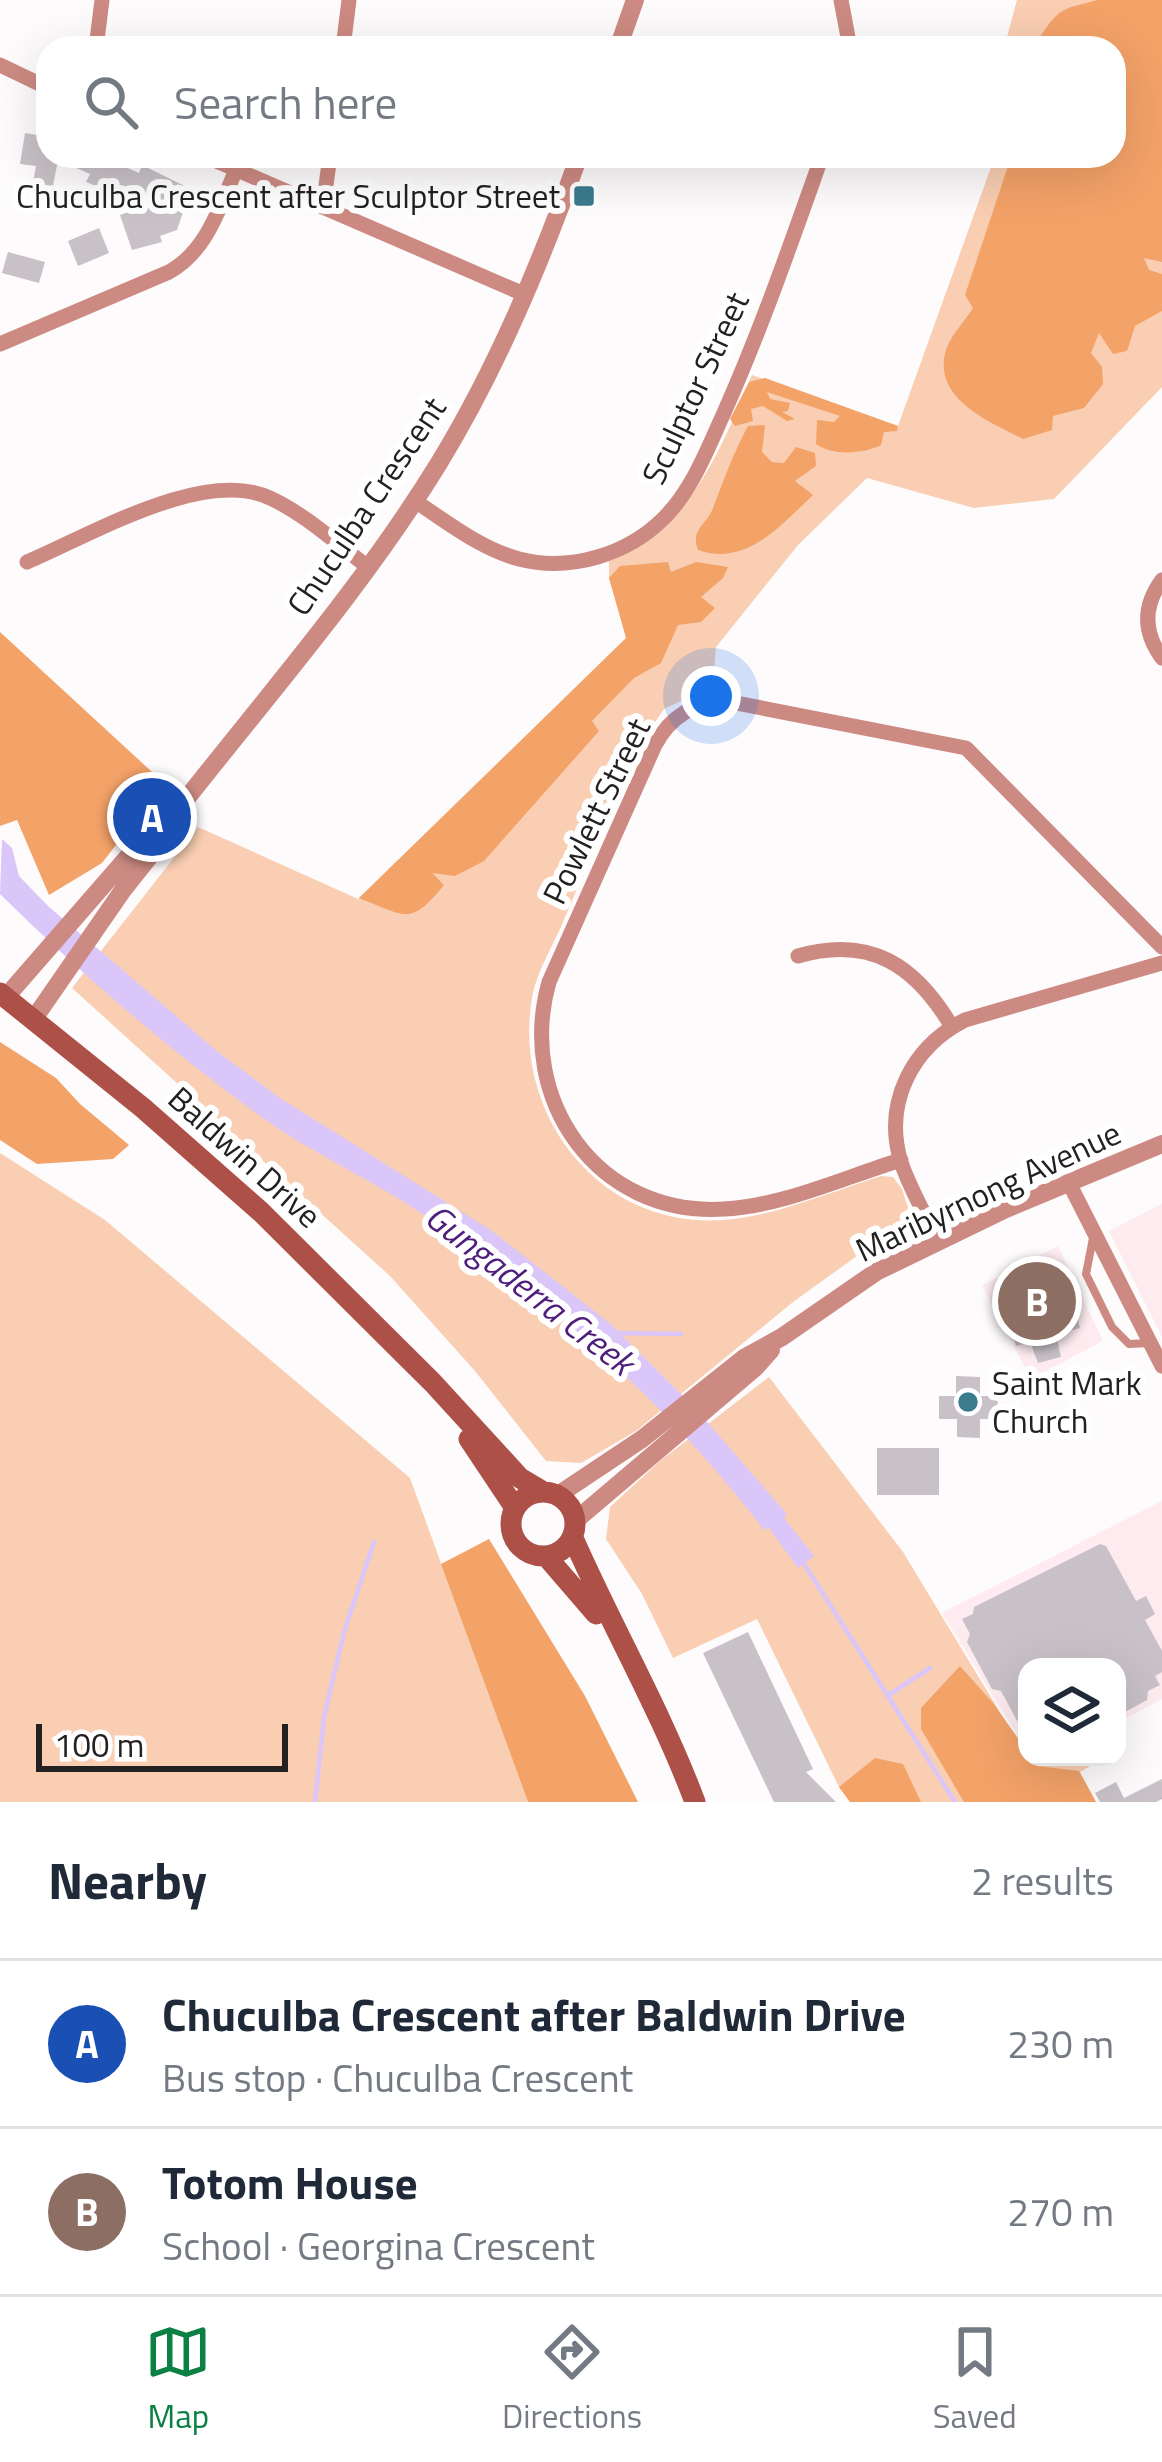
<!DOCTYPE html>
<meta charset="utf-8">
<style>
body{margin:0;font-family:"Titillium Web",sans-serif;background:#f2f2f3;color:#1f2937}
.controls{position:absolute;right:36px;bottom:36px;display:grid;overflow:hidden;border-radius:24px;box-shadow:0 12px 48px #0002}
.controls button{width:108px;height:108px;display:grid;place-items:center;padding:0;border:0;border-bottom:3px solid #e0e1e3;background:#fff;color:#1f2937;font:60px sans-serif}
.scale{position:absolute;left:36px;bottom:30px;width:252px;box-sizing:border-box;padding-left:12px;border:6px solid #232021;border-top:0;font-size:33px;line-height:42px;white-space:nowrap;color:#232021;-webkit-text-stroke:9px #fff;paint-order:stroke}
.you{position:absolute;left:711px;top:696px;width:42px;height:42px;margin:-30px;border:9px solid #fff;border-radius:50%;background:#1a73e8;box-shadow:0 0 0 18px #1a73e833}
.badge{display:grid;place-items:center;width:78px;height:78px;border-radius:50%;background:#0b8043;color:#fff;font-size:39px;font-weight:700}
.pin{position:absolute;translate:-50% -50%;border:6px solid #fff;box-shadow:0 3px 12px #0006}
.list{margin:0;padding:0;list-style:none}
h2{display:flex;justify-content:space-between;align-items:center;height:156px;margin:0;padding:0 48px;font-size:51px}
h2 small{font-size:39px;font-weight:400;color:#747a83}
.list li{display:grid;grid-template-columns:78px 1fr auto;gap:36px;align-items:center;box-sizing:border-box;height:168px;padding:0 48px;border-top:3px solid #e0e1e3}
.list b{display:block;font-size:45px;white-space:nowrap}
.list p{margin:0;font-size:39px;white-space:nowrap;color:#747a83}
.list em{font-size:39px;font-style:normal;color:#747a83}
.icon{flex:none;width:66px;height:66px;fill:none;stroke:currentColor;stroke-width:2;stroke-linecap:round;stroke-linejoin:round}
.map{position:relative;flex:none;width:1162px;height:1802px;overflow:hidden}
.search{position:absolute;background:#fff;box-shadow:0 12px 48px #0002;left:36px;right:36px;top:36px;height:132px;display:flex;align-items:center;gap:30px;box-sizing:border-box;padding:0 42px;border-radius:36px;color:#747a83;font-size:45px}
.sheet{height:492px;background:#fff}
nav{display:flex;justify-content:space-around;align-items:center;box-sizing:border-box;height:168px;border-top:3px solid #e0e1e3;background:#fff;font-size:33px;color:#747a83}
nav a{display:grid;justify-items:center;gap:6px}
nav .on{color:#0b8043}
.map>svg:first-child{display:block}
</style>
<div class="map">
<svg width="1162" height="1802" viewBox="0 0 1162 1802">
<rect width="100%" height="100%" fill="#fefbfc"/>
<path fill="#fdebf0" d="M 1162,1204 L 1162,1337 L 1109,1231 Z
M 1058,1246 L 1103,1341 L 1031,1379 L 982,1285 Z
M 1162,1501 L 1162,1699 L 1117,1723 L 1117,1667 L 1027,1667 L 1027,1751 L 942,1613 Z"/>
<path fill="#f9ceb2" d="M 1017,0 L 1162,0 L 1162,387 L 1054,499 L 974,508 L 867,478 L 798,545 L 716,647 L 713,686 L 664,709 L 644,738 C 616,799 589,860 563,922 C 553,946 536,973 532,998 C 512,1115 600,1229 723,1220 C 776,1216 830,1192 881,1176 L 893,1177 L 902,1189 L 911,1217 L 793,1302 L 636,1431 L 581,1463 L 546,1461 L 475,1371 L 390,1276 L 72,988 L 198,827 L 358,899 L 627,638 L 609,578 L 609,561 C 689,531 721,449 752,375 L 898,426 L 995,156 L 1114,156 L 1114,48 L 1004,48 Z
M 0,1153 L 105,1220 L 410,1478 L 528,1802 L 0,1802 Z
M 769,1377 L 903,1552 L 1027,1757 L 1037,1765 L 1053,1757 L 1106,1757 L 1080,1772 L 1096,1802 L 850,1802 L 839,1787 L 757,1619 L 673,1658 L 642,1594 L 606,1539 L 610,1507 L 660,1461 Z"/>
<path fill="#f3a268" d="M 1097,0 L 1162,0 L 1162,262 L 1144,258 L 1149,270 L 1162,274 L 1162,311 L 1135,326 L 1127,351 L 1113,354 L 1099,333 L 1091,353 L 1102,367 L 1103,384 L 1084,408 L 1053,416 L 1052,430 L 1023,439 C 988,421 929,397 947,347 C 953,333 965,321 973,308 L 965,295 L 1007,169 L 1018,156 L 1114,156 L 1114,48 L 1023,48 L 1022,45 L 1038,40 C 1060,6 1062,10 1097,0 Z
M 765,378 L 898,426 L 897,431 L 884,432 L 881,445 C 864,454 832,456 816,444 L 817,420 L 834,422 L 840,416 L 767,392 L 770,399 L 790,403 L 788,411 L 782,412 L 795,419 L 787,421 L 763,406 L 751,409 L 753,421 L 735,426 L 730,419 L 749,382 Z
M 765,425 L 762,452 L 772,462 L 784,463 L 796,447 L 815,453 L 816,466 L 795,481 L 813,495 C 781,525 746,567 698,550 C 690,529 707,525 713,508 C 724,479 733,454 748,426 Z
M 668,562 L 671,572 L 696,562 L 728,567 L 723,578 L 701,597 L 715,608 L 701,622 L 678,625 L 661,663 L 634,678 L 592,721 L 599,731 L 484,861 L 455,876 L 432,873 L 444,885 C 410,927 406,916 359,898 L 626,638 L 609,578 L 620,566 Z
M 0,632 L 164,783 L 102,863 L 49,895 L 17,820 L 0,826 Z
M 0,1042 L 56,1078 L 80,1104 L 129,1145 L 113,1159 L 37,1164 L 0,1140 Z
M 489,1539 L 585,1696 L 638,1802 L 528,1802 L 441,1564 Z
M 960,1666 L 993,1703 L 1027,1751 L 1027,1757 L 1037,1766 L 1079,1771 L 1096,1802 L 964,1802 L 921,1729 L 921,1708 Z
M 875,1758 L 903,1764 L 921,1802 L 850,1802 L 839,1787 Z"/>
<path fill="#dac6f9" d="M 2,839 L 12,848 L 19,876 L 48,906 L 218,1052 L 280,1098 L 492,1231 L 612,1325 L 696,1409 L 787,1514 L 784,1518 L 814,1556 L 798,1568 L 769,1528 L 764,1530 C 668,1404 550,1300 418,1211 C 368,1178 312,1153 263,1118 C 169,1050 82,975 0,894 Z"/>
<g fill="none" stroke-linecap="round" stroke-linejoin="round">
<path stroke="#dac6f9" stroke-width="4.5" d="M 615,1333 L 681,1334
M 801,1559 L 955,1802
M 887,1696 L 930,1668
M 315,1802 L 324,1717 L 344,1632 L 374,1542"/>
</g>
<path fill="#c8c1c7" d="M 25,133 L 48,137 L 48,156 L 101,156 L 139,173 L 142,165 L 191,189 L 177,230 L 160,236 L 162,242 L 132,250 L 120,215 L 150,204 L 104,180 L 101,188 L 86,182 L 90,174 L 58,160 L 53,186 L 33,183 L 36,166 L 20,164 Z
M 99,228 L 109,253 L 78,266 L 68,241 Z
M 8,252 L 45,262 L 39,283 L 2,273 Z
M 1070,1286 L 1080,1328 L 1056,1334 L 1061,1357 L 1038,1363 L 1030,1342 L 1016,1346 L 1005,1302 Z
M 956,1376 L 980,1377 L 980,1396 L 998,1396 L 997,1419 L 980,1419 L 980,1438 L 957,1437 L 957,1419 L 939,1419 L 939,1396 L 956,1396 Z
M 877,1448 L 939,1448 L 939,1495 L 877,1495 Z
M 1100,1544 L 1106,1546 L 1136,1601 L 1146,1596 L 1155,1614 L 1145,1620 L 1162,1651 L 1162,1672 L 1155,1676 L 1160,1685 L 1148,1691 L 1147,1700 L 1125,1712 L 1117,1707 L 1117,1667 L 1027,1667 L 1027,1739 L 1001,1691 L 992,1689 L 967,1642 L 970,1634 L 962,1619 L 973,1614 L 974,1607 Z
M 748,1632 L 813,1769 L 806,1772 L 836,1802 L 774,1802 L 703,1653 Z
M 1162,1779 L 1162,1799 L 1156,1802 L 1100,1802 L 1095,1793 L 1116,1782 L 1124,1798 Z"/>
<g fill="none" stroke-linecap="round" stroke-linejoin="round">
<path stroke="#cc8a82" stroke-width="8" d="M 1093,1238 L 1086,1274 L 1112,1327 L 1129,1344 L 1149,1343"/>
<path stroke="#cc8a82" stroke-width="15" d="M 841,0 L 850,48
M 96,48 L 102,0
M 343,48 L 349,0
M 0,65 L 48,88
M 205,156 L 526,295
M 323,207 L 330,156
M 0,344 L 169,272 C 207,251 219,208 236,170
M 415,501 C 447,522 481,549 519,559 C 570,572 627,555 664,518 C 692,490 707,450 723,415 C 761,330 791,243 822,156
M 27,562 C 91,535 204,467 270,498 C 305,514 337,544 368,567
M 1162,580 C 1143,606 1143,632 1162,658
M 798,956 C 871,935 916,966 952,1027
M 901,1160 C 845,1177 783,1206 724,1209 C 597,1217 516,1099 549,982 L 655,745 C 670,717 694,702 726,701 L 966,748 L 1162,947
M 1069,1183 L 1162,1366
M 937,1239 C 925,1214 910,1189 901,1162 C 883,1103 912,1047 965,1020 L 1162,963"/>
<path stroke="#cc8a82" stroke-width="18" d="M 618,48 L 635,0
M 5,998 L 167,812 L 187,798
M 33,1020 L 123,890 L 177,822 L 187,798 C 273,689 366,582 439,463 C 498,366 541,262 579,156
M 558,1495 L 642,1439 L 744,1358 L 782,1337 L 876,1272 L 1006,1209 L 1162,1144
M 576,1520 L 755,1368 L 771,1350"/>
<path stroke="#ad5148" stroke-width="21" d="M 0,993 L 143,1108 L 261,1212 L 433,1383 L 520,1478 L 542,1491
M 469,1439 L 515,1508
M511 1524a32 32 0 1 1 64 0a32 32 0 1 1-64 0Z
M 573,1538 C 612,1627 661,1711 695,1802
M 546,1556 L 596,1614"/>
</g>
<g fill="#3a7b8d" stroke="#fff" stroke-width="4.5">
<rect x="572" y="184" width="24" height="24" rx="6"/>
<circle cx="968" cy="1402" r="12"/>
</g>
<g text-anchor="middle" stroke-width="12" stroke-linejoin="round" paint-order="stroke">
<g font-size="33" fill="#232021" stroke="#fff" text-anchor="end">
<text x="560" y="208">Chuculba Crescent after Sculptor Street</text>
<text x="992" y="1395" text-anchor="start">Saint Mark<tspan x="992" dy="38">Church</tspan></text>
</g>
<g font-size="33" fill="#232021" stroke="#fff">
<text transform="translate(695 388) rotate(-65)" y="12">Sculptor Street</text>
<text transform="translate(366 506) rotate(-56)" y="12">Chuculba Crescent</text>
<text transform="translate(596 811) rotate(-64)" y="12">Powlett Street</text>
<text transform="translate(245 1157) rotate(42)" y="12">Baldwin Drive</text>
<text transform="translate(988 1191) rotate(-25)" y="12">Maribyrnong Avenue</text>
</g>
<g font-size="36" font-style="italic" fill="#4f1e7d" stroke="#fff">
<text transform="translate(530 1289) rotate(38)" y="13">Gungaderra Creek</text>
</g>
</g>
</svg>
<div class="controls">
<button><svg class="icon" aria-label="layers" viewBox="0 0 24 24"><path d="M12 4l9 5-9 5-9-5zM3 14l9 5 9-5"/></svg></button>
</div>
<div class="scale">100 m</div>
<div class="you"></div>
<div class="pin badge" style="left:152px;top:817px;background:#1a4fb4">A</div>
<div class="pin badge" style="left:1037px;top:1301px;background:#8d6e63">B</div>
<div class="search"><svg class="icon" aria-label="search" viewBox="0 0 24 24"><circle cx="10" cy="10" r="6"/><path d="M15 15l6 6"/></svg>Search here</div>
</div>
<section class="sheet">
<h2>Nearby<small>2 results</small></h2>
<ul class="list">
<li><span class="badge" style="background:#1a4fb4">A</span><div><b>Chuculba Crescent after Baldwin Drive</b><p>Bus stop · Chuculba Crescent</p></div><em>230 m</em></li>
<li><span class="badge" style="background:#8d6e63">B</span><div><b>Totom House</b><p>School · Georgina Crescent</p></div><em>270 m</em></li>
</ul>
</section>
<nav>
<a class="on"><svg class="icon" aria-label="map" viewBox="0 0 24 24"><path d="M3 6l6-2 6 2 6-2v14l-6 2-6-2-6 2zM9 4v14M15 6v14"/></svg>Map</a>
<a><svg class="icon" aria-label="directions" viewBox="0 0 24 24"><path d="M12 3l9 9-9 9-9-9zM9 14v-3h6M13 9l2 2-2 2"/></svg>Directions</a>
<a><svg class="icon" aria-label="saved" viewBox="0 0 24 24"><path d="M7 4h10v16l-5-4-5 4z"/></svg>Saved</a>
</nav>
